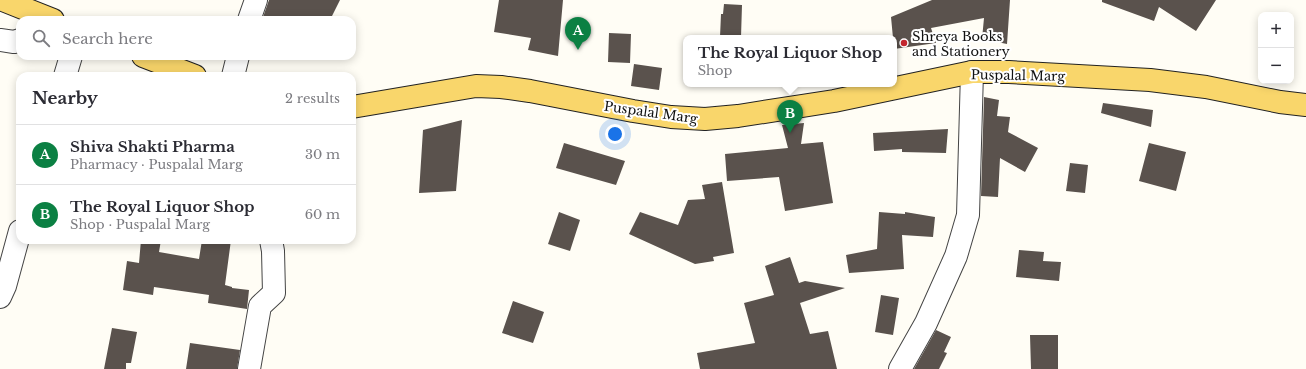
<!DOCTYPE html>
<meta charset="utf-8">
<style>
body{margin:0;font-family:"Libre Baskerville",serif;background:#f2f2f3;color:#2b2b33}
.controls{position:absolute;right:12px;top:12px;display:grid;overflow:hidden;border-radius:8px;box-shadow:0 2px 10px #0003}
.controls button{width:36px;height:36px;display:grid;place-items:center;padding:0;border:0;border-bottom:1px solid #e1e1e2;background:#fff;color:#2b2b33;font:20px sans-serif}
.you{position:absolute;left:615px;top:134px;width:14px;height:14px;margin:-10px;border:3px solid #fff;border-radius:50%;background:#1a73e8;box-shadow:0 0 0 6px #1a73e833}
.badge{display:grid;place-items:center;width:26px;height:26px;border-radius:50%;background:#0b8043;color:#fff;font-size:13px;font-weight:700}
.pin{position:absolute;translate:-50% -33px;filter:drop-shadow(0 1px 2px #0008)}
.pin::after{content:'';position:absolute;top:21px;width:14px;height:12px;background:inherit;clip-path:polygon(0 0,100% 0,50% 100%)}
.popup{position:absolute;left:683px;top:35px;width:214px;height:52px;box-sizing:border-box;display:grid;place-content:center;border-radius:8px;background:#fff;filter:drop-shadow(0 1px 3px #0005);font-size:13px;white-space:nowrap;color:#7c7c81}
.popup b{font-size:15px;color:#2b2b33}
.popup::after{content:'';position:absolute;left:50%;top:100%;margin-left:-8px;border:8px solid transparent;border-top-color:#fff}
.list{margin:0;padding:0;list-style:none}
h2{display:flex;justify-content:space-between;align-items:center;height:52px;margin:0;padding:0 16px;font-size:17px}
h2 small{font-size:13px;font-weight:400;color:#7c7c81}
.list li{display:grid;grid-template-columns:26px 1fr auto;gap:12px;align-items:center;box-sizing:border-box;height:60px;padding:0 16px;border-top:1px solid #e1e1e2}
.list b{display:block;font-size:15px;white-space:nowrap}
.list p{margin:0;font-size:13px;white-space:nowrap;color:#7c7c81}
.list em{font-size:13px;font-style:normal;color:#7c7c81}
.icon{flex:none;width:22px;height:22px;fill:none;stroke:currentColor;stroke-width:2;stroke-linecap:round;stroke-linejoin:round}
.map{position:relative;flex:none;width:1306px;height:369px;overflow:hidden}
.search{position:absolute;background:#fff;box-shadow:0 2px 10px #0003;left:16px;top:16px;width:340px;height:44px;display:flex;align-items:center;gap:10px;box-sizing:border-box;padding:0 14px;border-radius:12px;color:#7c7c81;font-size:15px}
.panel{position:absolute;background:#fff;box-shadow:0 2px 10px #0003;left:16px;top:72px;width:340px;height:172px;border-radius:12px}
.map>svg:first-child{display:block}
</style>
<div class="map">
<svg width="1306" height="369" viewBox="0 0 1306 369">
<rect width="100%" height="100%" fill="#fffdf5"/>
<path fill="#5a524d" d="M 269,0 L 340,0 L 330,20 L 262,20 Z
M 499,0 L 563,0 L 558,56 L 528,50 L 531,38 L 494,32 Z
M 932,0 L 1010,0 L 1007,44 L 982,39 L 984,18 L 931,28 L 936,43 L 894,49 L 894,38 L 893,38 L 891,17 Z
M 1102,0 L 1216,0 L 1196,31 L 1159,7 L 1154,21 L 1102,2 Z
M 724,4 L 742,5 L 741,37 L 720,37 L 721,14 L 723,14 Z
M 609,33 L 631,34 L 630,63 L 608,62 Z
M 634,64 L 662,68 L 659,90 L 631,86 Z
M 984,97 L 999,100 L 997,116 L 1010,117 L 1008,132 L 1038,148 L 1025,172 L 1000,158 L 998,197 L 981,196 Z
M 1103,103 L 1153,110 L 1151,127 L 1101,113 Z
M 462,120 L 456,191 L 419,193 L 423,130 Z
M 804,123 L 801,144 L 823,142 L 833,203 L 785,211 L 779,177 L 727,181 L 725,154 L 788,148 L 782,125 Z
M 948,129 L 946,153 L 902,152 L 902,149 L 874,151 L 873,133 Z
M 564,143 L 625,161 L 616,185 L 556,168 Z
M 1149,143 L 1186,152 L 1176,191 L 1139,181 Z
M 1070,163 L 1088,165 L 1085,193 L 1066,191 Z
M 722,182 L 734,253 L 713,257 L 714,261 L 695,264 L 629,234 L 640,212 L 678,225 L 688,200 L 705,199 L 702,185 Z
M 559,212 L 580,220 L 570,251 L 548,244 Z
M 879,212 L 905,214 L 905,212 L 935,217 L 933,237 L 902,235 L 904,269 L 849,273 L 846,255 L 877,249 Z
M 141,240 L 161,240 L 159,252 L 199,259 L 202,240 L 231,240 L 225,285 L 232,287 L 232,288 L 249,290 L 247,309 L 208,303 L 209,295 L 154,287 L 153,295 L 123,290 L 127,261 L 139,263 Z
M 1019,250 L 1044,252 L 1043,261 L 1061,262 L 1059,281 L 1016,277 Z
M 790,257 L 799,283 L 805,281 L 845,288 L 800,303 L 810,334 L 828,331 L 837,369 L 700,369 L 697,353 L 755,343 L 744,303 L 774,295 L 765,266 Z
M 881,295 L 899,298 L 893,335 L 875,332 Z
M 513,301 L 544,312 L 533,343 L 502,333 Z
M 112,328 L 137,332 L 131,363 L 126,363 L 126,369 L 104,369 Z
M 936,330 L 951,337 L 944,352 L 947,353 L 939,369 L 914,369 Z
M 1030,335 L 1058,335 L 1058,369 L 1031,369 Z
M 190,343 L 240,350 L 237,369 L 186,369 Z"/>
<g fill="none" stroke-linecap="round" stroke-linejoin="round">
<g stroke="#444" stroke-width="24">
<path id="minor" d="M 249,20 L 256,0
M 0,40 L 14,42 L 20,40
M 65,76 L 71,56
M 233,76 L 238,56
M 0,297 L 5,286 L 20,231
M 249,369 L 260,306 L 274,293 L 273,251 L 271,240
M 900,369 L 926,323 L 956,256 L 968,215 L 972,72"/>
</g>
<g stroke="#222" stroke-width="24">
<path id="major" d="M 3,0 L 53,20
M 143,56 L 195,76
M 352,107 L 476,86 L 501,87 L 530,91 L 633,111 L 671,117 L 705,119 L 738,116 L 834,101 L 972,72 L 1009,72 L 1150,80 L 1206,87 L 1280,102 L 1306,105"/>
</g>
<use href="#minor" stroke="#fff" stroke-width="22"/>
<use href="#major" stroke="#f9d66b" stroke-width="22"/>
</g>
<circle fill="#c4262e" stroke="#fff" stroke-width="1.5" cx="904" cy="43" r="4"/>
<g text-anchor="middle" stroke-width="4" stroke-linejoin="round" paint-order="stroke">
<g font-size="13" fill="#111" stroke="#fff" text-anchor="start">
<text x="912" y="41">Shreya Books<tspan x="912" dy="15">and Stationery</tspan></text>
</g>
<g font-size="13" fill="#111" stroke="#fff">
<text transform="translate(1018 75) rotate(1)" y="5">Puspalal Marg</text>
<text transform="translate(651 112) rotate(8)" y="5">Puspalal Marg</text>
</g>
</g>
</svg>
<div class="controls">
<button>+</button>
<button>−</button>
</div>
<div class="you"></div>
<div class="pin badge" style="left:578px;top:50px">A</div>
<div class="pin badge" style="left:790px;top:133px">B</div>
<div class="popup"><b>The Royal Liquor Shop</b>Shop</div>
<div class="search"><svg class="icon" aria-label="search" viewBox="0 0 24 24"><circle cx="10" cy="10" r="6"/><path d="M15 15l6 6"/></svg>Search here</div>
<section class="panel">
<h2>Nearby<small>2 results</small></h2>
<ul class="list">
<li><span class="badge">A</span><div><b>Shiva Shakti Pharma</b><p>Pharmacy · Puspalal Marg</p></div><em>30 m</em></li>
<li><span class="badge">B</span><div><b>The Royal Liquor Shop</b><p>Shop · Puspalal Marg</p></div><em>60 m</em></li>
</ul>
</section>
</div>
